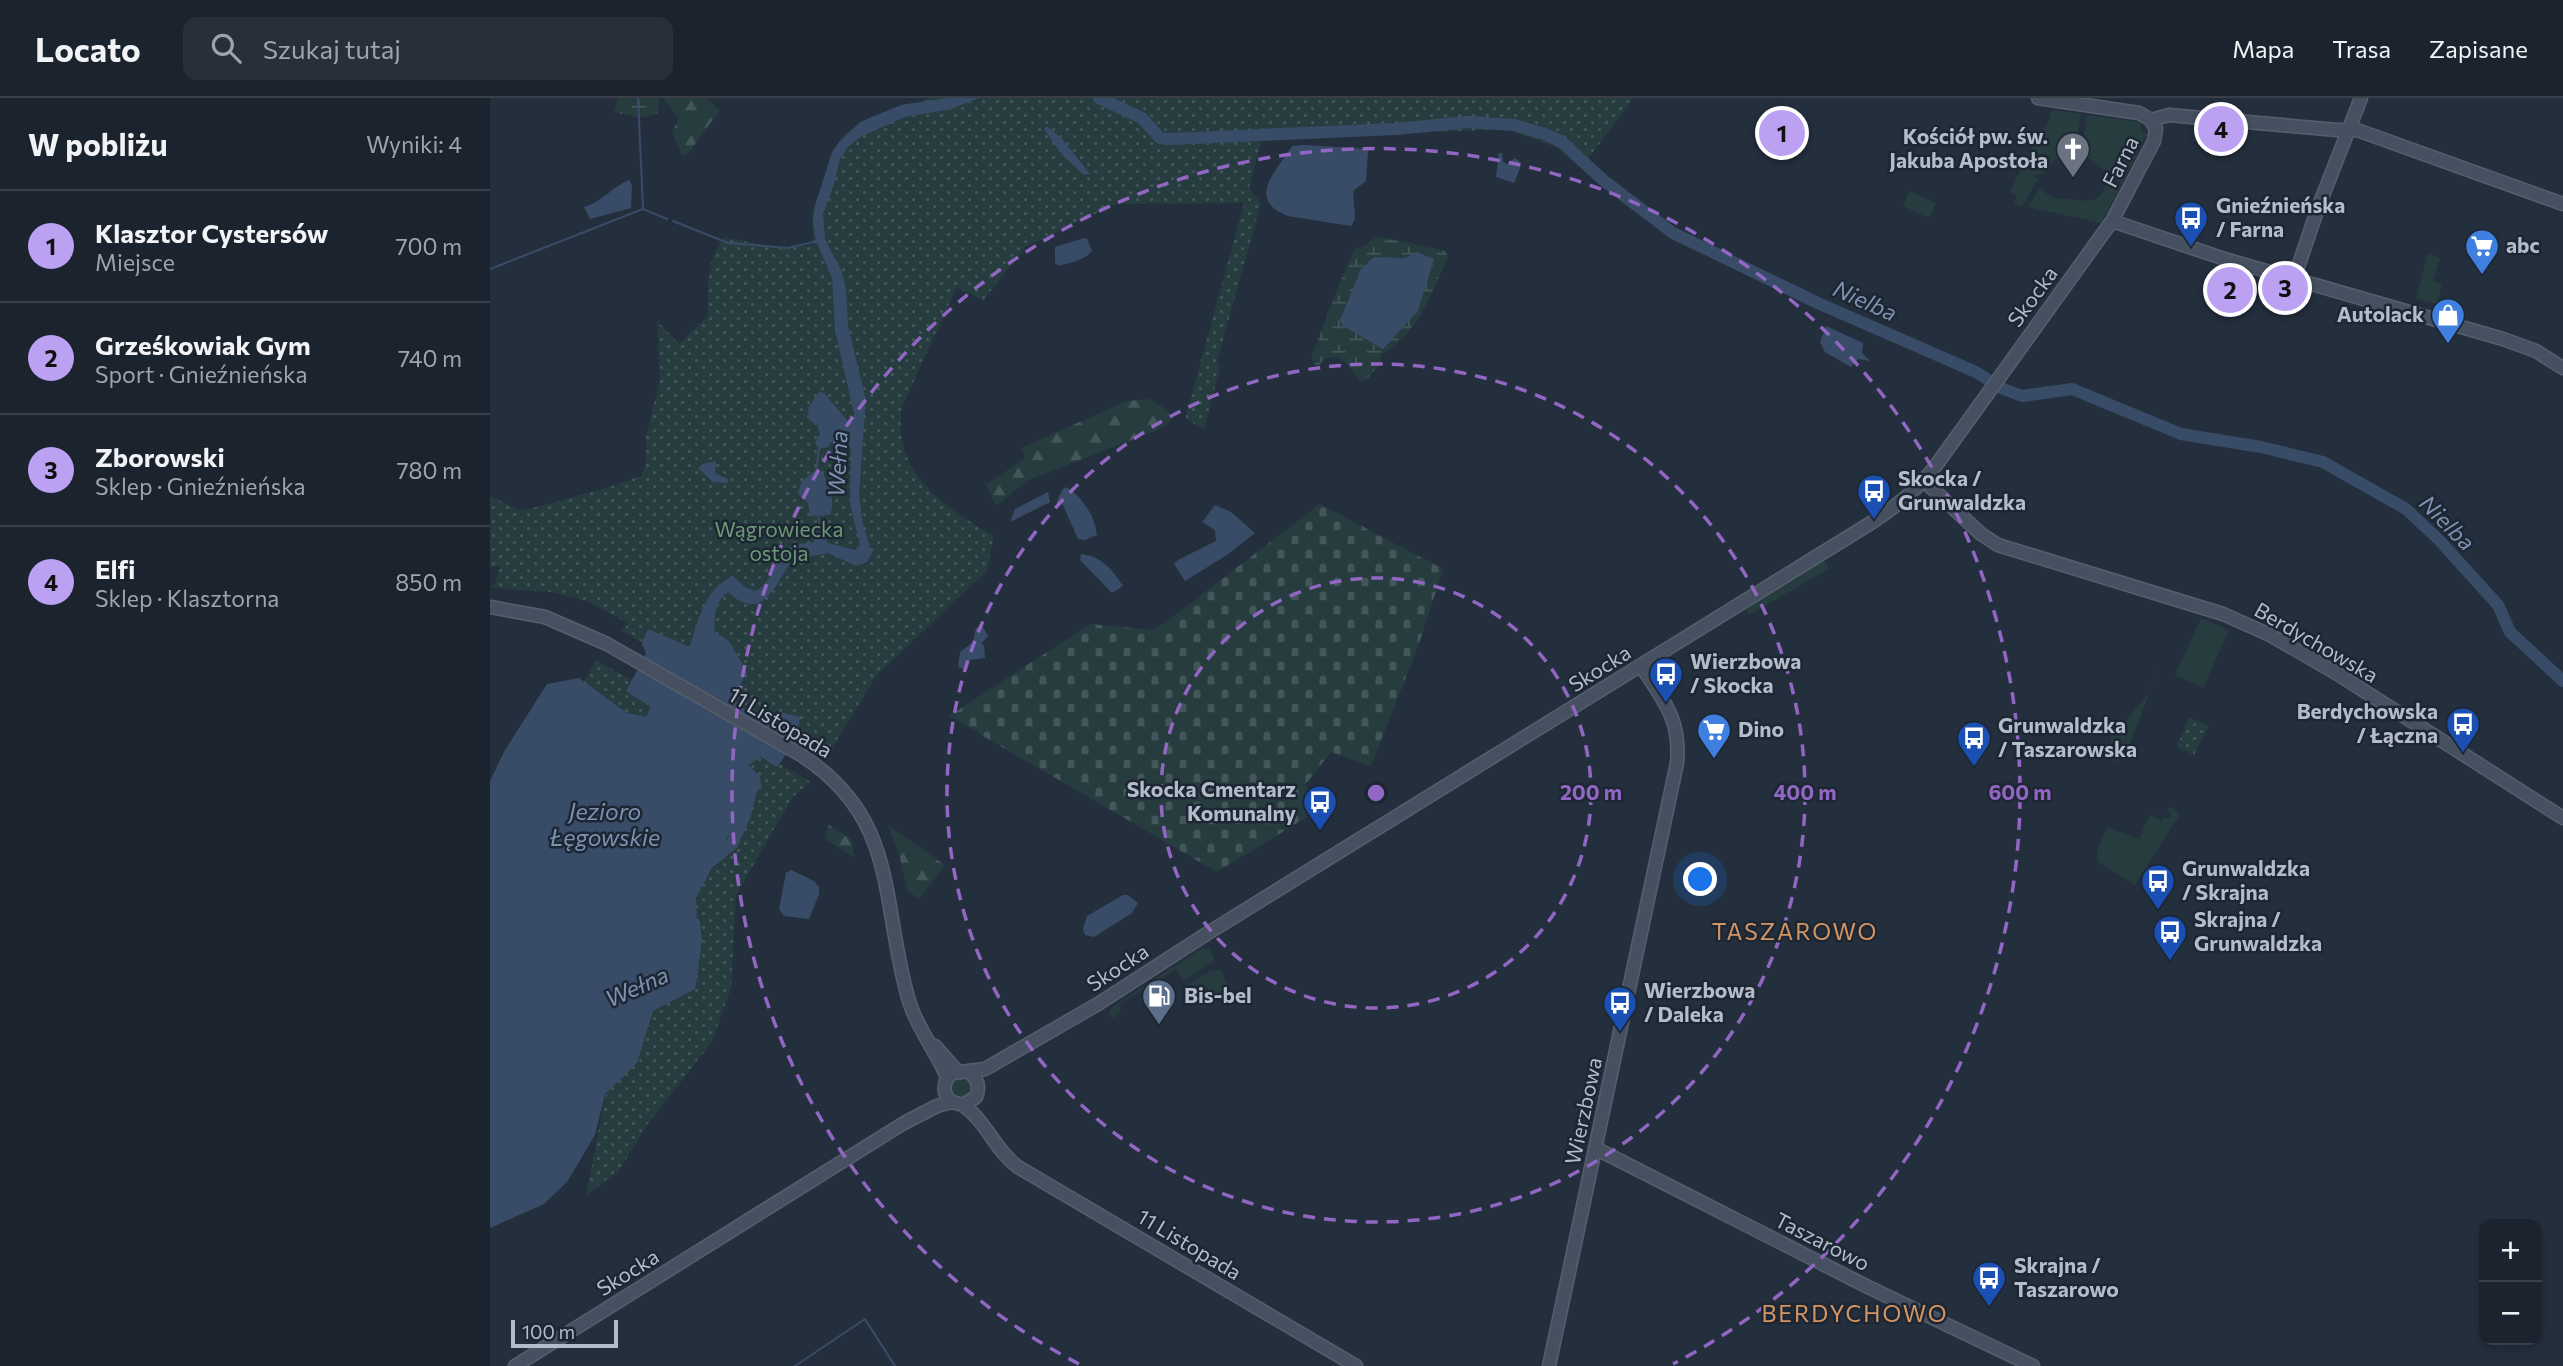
<!DOCTYPE html>
<html lang="pl">
<meta charset="utf-8">
<style>
body{margin:0;font-family:Commissioner,sans-serif;background:#282f3a;color:#f1f3f6}
.controls{position:absolute;right:21px;bottom:21px;display:grid;overflow:hidden;border-radius:14px;box-shadow:0 4px 10px #0003}
.controls button{width:63px;height:63px;display:grid;place-items:center;padding:0;border:0;border-bottom:2px solid #39404a;background:#1b232e;color:#f1f3f6;font:35px sans-serif}
.scale{position:absolute;left:21px;bottom:18px;width:107px;box-sizing:border-box;padding-left:7px;border:4px solid #b4bcc9;border-top:0;font-size:19px;line-height:24px;white-space:nowrap;color:#b4bcc9;-webkit-text-stroke:5px #1d2633;paint-order:stroke}
.you{position:absolute;left:1211px;top:782px;width:24px;height:24px;margin:-18px;border:5px solid #fff;border-radius:50%;background:#1a73e8;box-shadow:0 0 0 10px #1a73e833}
.badge{display:grid;place-items:center;width:46px;height:46px;border-radius:50%;background:#bca0f2;color:#111;font-size:23px;font-weight:700}
.pin{position:absolute;translate:-50% -50%;border:4px solid #fff;box-shadow:0 2px 7px #0006}
.list{margin:0;padding:0;list-style:none}
h2{display:flex;justify-content:space-between;align-items:center;height:91px;margin:0;padding:0 28px;font-size:30px}
h2 small{font-size:23px;font-weight:400;color:#a0a4aa}
.list li{display:grid;grid-template-columns:46px 1fr auto;gap:21px;align-items:center;box-sizing:border-box;height:112px;padding:0 28px;border-top:2px solid #39404a}
.list b{display:block;font-size:26px;white-space:nowrap}
.list p{margin:0;font-size:23px;white-space:nowrap;color:#a0a4aa}
.list em{font-size:23px;font-style:normal;color:#a0a4aa}
.icon{flex:none;width:38px;height:38px;fill:none;stroke:currentColor;stroke-width:2;stroke-linecap:round;stroke-linejoin:round}
.map{position:relative;flex:none;width:2073px;height:1268px;overflow:hidden}
header{display:flex;align-items:center;gap:42px;box-sizing:border-box;height:98px;padding:0 35px;background:#1b232e;border-bottom:2px solid #39404a}
header strong{font-size:33px}
nav{display:flex;gap:38px;margin-inline-start:auto;font-size:24px}
.search{width:490px;height:63px;background:#282f3a;display:flex;align-items:center;gap:18px;box-sizing:border-box;padding:0 24px;border-radius:14px;color:#a0a4aa;font-size:26px}
main{display:flex}
aside{flex:1;background:#1b232e}
.map>svg:first-child{display:block}
</style>
<header>
<strong>Locato</strong>
<div class="search"><svg class="icon" aria-label="search" viewBox="0 0 24 24"><circle cx="10" cy="10" r="6"/><path d="M15 15l6 6"/></svg>Szukaj tutaj</div>
<nav><a>Mapa</a><a>Trasa</a><a>Zapisane</a></nav>
</header>
<main>
<aside>
<h2>W pobliżu<small>Wyniki: 4</small></h2>
<ul class="list">
<li><span class="badge">1</span><div><b>Klasztor Cystersów</b><p>Miejsce</p></div><em>700 m</em></li>
<li><span class="badge">2</span><div><b>Grześkowiak Gym</b><p>Sport · Gnieźnieńska</p></div><em>740 m</em></li>
<li><span class="badge">3</span><div><b>Zborowski</b><p>Sklep · Gnieźnieńska</p></div><em>780 m</em></li>
<li><span class="badge">4</span><div><b>Elfi</b><p>Sklep · Klasztorna</p></div><em>850 m</em></li>
</ul>
</aside>
<div class="map">
<svg width="2073" height="1268" viewBox="0 0 2073 1268">
<defs>
<pattern id="forest-firs" width="22" height="20" patternUnits="userSpaceOnUse" patternTransform="scale(1.75)"><rect width="22" height="20" fill="#263c3f"/><path d="M5 1l3.5 6h-7zM16 11l3.5 6h-7z" fill="#435659"/></pattern>
<pattern id="wetland-marsh" width="20" height="14" patternUnits="userSpaceOnUse" patternTransform="scale(1.75)"><rect width="20" height="14" fill="#263c3f"/><path d="M1 5h8M5 5V1M11 12h8M15 12V8" fill="none" stroke="#435659"/></pattern>
<pattern id="cemetery-stones" width="16" height="16" patternUnits="userSpaceOnUse" patternTransform="scale(1.75)"><rect width="16" height="16" fill="#263c3f"/><path d="M2 7V4a2 2 0 0 1 4 0v3zM10 15v-3a2 2 0 0 1 4 0v3z" fill="#435659"/></pattern>
<pattern id="park-dots" width="8" height="8" patternUnits="userSpaceOnUse" patternTransform="scale(1.75)"><rect width="8" height="8" fill="#263c3f"/><path d="M2 2h.1M6 6h.1" fill="none" stroke="#435659" stroke-width="1.8" stroke-linecap="round"/></pattern>
</defs>
<rect width="100%" height="100%" fill="#242f3e"/>
<path fill="#263c3f" d="M 1561,12 L 1591,16 L 1585,53 L 1564,62 L 1552,77 L 1544,76 L 1543,79 L 1549,80 L 1532,108 L 1524,106 L 1526,97 L 1520,95 L 1536,59 L 1559,23 Z
M 1597,17 L 1650,24 L 1651,32 L 1657,36 L 1632,86 L 1591,55 Z
M 1619,80 L 1631,88 L 1611,125 L 1538,109 L 1549,91 L 1564,100 L 1601,103 L 1611,97 Z
M 1419,93 L 1446,105 L 1439,120 L 1413,108 Z
M 1938,155 L 1950,160 L 1943,184 L 1952,186 L 1947,206 L 1926,201 Z
M 1332,463 L 1335,464 L 1339,471 L 1259,517 L 1255,510 Z
M 1711,520 L 1739,532 L 1713,590 L 1685,577 Z
M 1672,563 L 1635,659 L 1624,664 L 1618,656 L 1621,640 L 1659,595 Z
M 1680,708 L 1690,716 L 1645,787 L 1608,764 L 1607,753 L 1617,729 L 1649,741 L 1660,716 L 1671,723 L 1675,719 L 1679,721 L 1682,716 L 1677,712 Z
M 710,851 L 720,851 L 724,861 L 723,864 L 694,882 L 686,871 L 630,906 L 631,914 L 623,920 L 619,918 L 621,910 Z
M 731,872 L 739,890 L 738,896 L 715,909 L 708,909 L 695,891 L 697,887 L 721,873 Z
M 472,977 L 482,983 L 482,996 L 471,1002 L 461,997 C 459,984 460,982 472,977 Z"/>
<path fill="url(#forest-firs)" d="M 173,0 L 215,0 L 230,12 L 197,57 L 192,58 L 182,34 L 189,21 Z
M 660,301 L 678,313 L 681,318 L 680,324 L 665,333 L 538,382 L 506,408 L 496,387 L 535,360 L 531,350 L 637,303 Z
M 339,727 L 361,741 L 364,759 L 335,741 Z
M 399,728 L 455,767 L 429,801 L 417,792 L 410,760 Z"/>
<path fill="url(#wetland-marsh)" d="M 128,0 L 169,0 L 168,15 L 149,20 L 124,14 Z
M 885,138 L 956,153 L 958,160 C 944,189 931,227 905,247 C 900,251 895,253 891,257 L 891,265 L 877,281 L 870,283 C 857,268 856,255 834,261 L 829,268 L 824,266 L 821,260 L 849,186 L 865,150 L 874,149 Z"/>
<path fill="url(#cemetery-stones)" d="M 830,406 L 953,471 L 929,546 L 881,668 L 841,654 L 815,687 L 832,708 L 816,717 L 817,719 L 727,774 L 459,618 L 600,526 L 665,532 Z"/>
<path fill="url(#park-dots)" d="M 439,0 L 1144,0 L 1091,70 L 1065,49 L 1017,31 L 772,41 L 759,90 L 771,105 L 727,264 L 730,270 L 714,331 L 696,321 L 696,318 L 754,105 L 626,106 L 535,149 L 493,203 L 467,189 L 412,309 C 402,376 454,409 504,438 L 497,473 L 387,577 L 340,653 L 308,636 L 290,666 L 321,684 L 302,700 L 246,797 L 241,890 L 222,944 L 157,1027 L 128,1074 L 96,1097 L 119,980 L 0,749 L 106,562 L 143,583 L 162,550 L 131,532 L 139,526 L 100,504 L 62,494 L 0,490 L 5,485 L 10,468 L 0,469 L 0,398 L 31,413 L 116,390 L 151,378 L 156,365 L 156,338 L 170,282 L 167,223 L 189,246 L 218,218 C 218,189 216,164 233,139 L 294,151 L 323,147 L 322,113 L 353,37 L 380,20 Z
M 1699,619 L 1719,628 L 1704,657 L 1687,649 Z"/>
<path fill="#394c67" d="M 457,0 L 489,0 L 461,11 L 415,19 L 372,38 L 358,49 L 350,61 L 344,86 L 333,116 L 335,141 L 352,174 L 356,191 L 358,228 L 376,302 L 369,397 L 373,426 L 382,455 L 377,464 L 366,468 L 338,455 L 302,462 C 284,489 273,525 238,494 C 226,502 223,521 225,534 L 239,543 L 257,574 L 242,601 L 260,615 L 269,617 L 290,614 L 310,619 L 306,642 L 287,669 L 271,659 L 258,667 L 270,678 L 271,688 L 241,733 L 206,800 L 207,824 L 199,894 L 163,913 L 147,965 L 115,996 L 105,1037 L 77,1084 L 54,1106 L 0,1130 L 0,683 L 15,652 L 57,586 L 89,580 L 137,615 L 156,619 L 161,609 L 136,593 L 156,556 L 152,545 L 158,531 L 200,549 C 207,523 216,489 243,478 L 255,489 L 265,493 C 291,482 277,444 323,445 L 331,429 L 338,445 L 365,452 L 370,447 L 360,405 L 361,351 L 341,344 L 338,349 L 329,351 L 325,345 L 330,336 L 327,327 L 319,322 L 318,310 L 329,294 L 334,295 L 357,322 L 363,324 L 364,316 L 345,232 L 342,180 L 326,143 L 323,124 L 325,108 L 342,54 L 349,44 L 370,24 L 411,7 Z
M 557,28 L 572,41 L 600,76 L 594,77 L 573,58 L 554,31 Z
M 815,47 L 877,51 L 878,53 L 876,83 L 863,93 L 865,121 L 861,128 L 798,118 C 755,101 786,74 802,48 Z
M 1009,55 L 1012,55 L 1013,64 L 1017,66 L 1025,60 L 1029,63 L 1030,70 L 1024,85 L 1006,79 Z
M 139,82 L 142,87 L 141,110 L 100,121 L 94,109 C 112,104 122,89 139,82 Z
M 594,140 L 597,141 L 602,153 C 594,163 581,164 569,168 L 565,165 L 565,149 Z
M 927,154 L 944,161 L 928,213 L 893,251 L 853,228 L 850,222 L 871,171 L 884,159 L 915,160 Z
M 1336,228 L 1373,245 L 1372,255 L 1380,263 L 1368,261 L 1361,269 L 1335,254 L 1330,244 Z
M 226,363 L 225,375 L 238,381 L 238,385 L 223,384 L 208,370 L 213,366 Z
M 324,373 L 333,374 C 339,389 346,402 340,417 L 320,418 L 318,405 L 308,396 L 311,384 Z
M 576,389 C 592,398 605,418 607,437 L 595,442 L 588,441 L 572,405 L 566,405 L 572,392 Z
M 558,394 L 560,404 L 520,424 L 525,411 Z
M 725,407 L 741,414 L 765,435 L 737,457 L 695,483 L 684,466 L 688,462 L 726,443 L 725,432 L 712,424 Z
M 591,456 C 611,458 623,472 633,488 L 622,495 L 590,462 Z
M 492,527 L 498,538 L 491,546 L 494,547 L 495,560 L 480,562 L 474,571 L 468,569 L 470,554 L 483,544 L 486,530 Z
M 301,772 L 324,783 L 329,789 L 329,796 L 319,821 L 294,818 L 289,811 L 296,775 Z
M 633,797 L 638,797 L 648,805 L 642,815 L 604,839 L 595,837 L 593,831 L 597,818 Z"/>
<g fill="none" stroke-linecap="round" stroke-linejoin="round">
<path stroke="#394c67" stroke-width="2" d="M 148,0 L 153,110
M 183,123 L 238,145 L 298,150 L 328,143
M 0,171 L 153,111 L 177,121
M 326,373 L 329,351
M 328,417 L 331,429
M 305,1268 L 375,1221 L 405,1268"/>
<path stroke="#394c67" stroke-width="12" d="M 609,0 L 652,20 L 670,40 L 680,41 L 906,31 L 978,24 L 1024,27 L 1055,36 L 1072,44 L 1113,82 L 1183,135 L 1330,206 L 1486,274 L 1511,290 L 1532,298 L 1582,291 L 1691,336 L 1771,349 L 1833,364 L 1916,411 L 1949,442 L 2008,507 L 2020,534 L 2073,583
M 217,766 L 242,746 L 255,717 L 260,695
M 185,894 L 200,887 L 206,842 L 204,825"/>
<g stroke="#565f6c" stroke-width="15">
<path id="secondary" d="M 1548,0 L 1649,15 L 1661,22 L 1679,17 L 1847,32 L 1867,32 L 2073,106
M 1622,123 L 1738,162 L 2013,241 L 2046,253 L 2073,270
M 1804,181 L 1828,110 L 1871,0
M 1434,383 L 1491,436 L 1508,447 L 1733,516 L 1780,537 L 1846,575 L 2073,720
M 0,509 L 55,519 L 117,546 L 311,657 C 410,721 390,804 419,903 C 427,930 446,953 457,979
M 445,948 L 467,973
M 479,974 C 488,981 490,989 486,999 L 473,1007 L 462,1004 C 452,996 452,984 462,975 L 495,971 L 608,906 L 718,835 L 1384,423 C 1409,406 1429,390 1447,366 L 1622,123 L 1664,43 L 1666,31 L 1661,22
M 473,1007 C 496,1023 505,1052 528,1069 L 866,1268
M 1105,1050 L 1376,1188 L 1543,1268
M 25,1268 L 414,1025 L 447,1008 L 462,1004
M 1059,1268 L 1187,665 C 1191,622 1174,603 1151,568"/>
</g>
<use href="#secondary" stroke="#465061" stroke-width="12"/>
</g>
<g fill="none" stroke="#9266c3" stroke-width="3.5" stroke-dasharray="12 9">
<circle cx="886" cy="695" r="215"/>
<circle cx="886" cy="695" r="429"/>
<path d="M589 1266A644 644 0 1 1 1183 1266"/>
</g>
<defs>
<g id="church-pin" transform="scale(1.75)"><path d="M0 17L-7.5 6A9.5 9.5 0 1 1 7.5 6Z" fill="#6b7280" stroke="#1d2633"/><path d="M-1.2-6h2.4v3.5h3.3v2.4h-3.3V6h-2.4V-.1h-3.3v-2.4h3.3Z" fill="#fff"/></g>
<g id="bus-pin" transform="scale(1.75)"><path d="M0 17L-7.5 6A9.5 9.5 0 1 1 7.5 6Z" fill="#1a4fb4" stroke="#1d2633"/><path d="M-5-6H5V4H4V6H2V4H-2V6H-4V4H-5ZM-3.5-4V0h7V-4ZM-3.5 1.2v1.5H-2V1.2ZM2 1.2v1.5H3.5V1.2Z" fill="#fff"/></g>
<g id="supermarket-pin" transform="scale(1.75)"><path d="M0 17L-7.5 6A9.5 9.5 0 1 1 7.5 6Z" fill="#3f7fe0" stroke="#1d2633"/><path d="M-6-5.5h2.5l.6 2H6L4.5 2H-2.5L-4.4-4H-6ZM-1.5 3.2a1.3 1.3 0 1 0 .1 0ZM3 3.2a1.3 1.3 0 1 0 .1 0Z" fill="#fff"/></g>
<g id="shop-pin" transform="scale(1.75)"><path d="M0 17L-7.5 6A9.5 9.5 0 1 1 7.5 6Z" fill="#3f7fe0" stroke="#1d2633"/><path d="M-5-2.5h2.3a2.7 3.5 0 0 1 5.4 0H5L5.5 6h-11ZM-1.5-2.5h3a1.5 2.3 0 0 0-3 0Z" fill="#fff"/></g>
<g id="fuel-pin" transform="scale(1.75)"><path d="M0 17L-7.5 6A9.5 9.5 0 1 1 7.5 6Z" fill="#5c6f8a" stroke="#1d2633"/><path d="M-5.5-6h7V0h2V4h1.3V-2.5L3-4.5l.8-.8L6-3V5H2.5V1h-1V6h-7ZM-4.2-4.7v3.2H.2V-4.7Z" fill="#fff"/></g>
</defs>
<g fill-rule="evenodd">
<use href="#church-pin" x="1583" y="51"/>
<use href="#bus-pin" x="1701" y="120"/>
<use href="#supermarket-pin" x="1992" y="148"/>
<use href="#shop-pin" x="1958" y="217"/>
<use href="#bus-pin" x="1384" y="393"/>
<use href="#bus-pin" x="1176" y="576"/>
<use href="#bus-pin" x="1973" y="626"/>
<use href="#supermarket-pin" x="1224" y="632"/>
<use href="#bus-pin" x="1484" y="640"/>
<use href="#bus-pin" x="830" y="704"/>
<use href="#bus-pin" x="1668" y="783"/>
<use href="#bus-pin" x="1680" y="834"/>
<use href="#fuel-pin" x="669" y="898"/>
<use href="#bus-pin" x="1130" y="905"/>
<use href="#bus-pin" x="1499" y="1180"/>
</g>
<g text-anchor="middle" stroke-width="5" stroke-linejoin="round" paint-order="stroke">
<g font-size="21" font-weight="bold" fill="#b4bcc9" stroke="#1d2633" text-anchor="start">
<text x="1558" y="46" text-anchor="end">Kościół pw. św.<tspan x="1558" dy="24">Jakuba Apostoła</tspan></text>
<text x="1726" y="115">Gnieźnieńska<tspan x="1726" dy="24">/ Farna</tspan></text>
<text x="2016" y="155">abc</text>
<text x="1934" y="224" text-anchor="end">Autolack</text>
<text x="1408" y="388">Skocka /<tspan x="1408" dy="24">Grunwaldzka</tspan></text>
<text x="1200" y="571">Wierzbowa<tspan x="1200" dy="24">/ Skocka</tspan></text>
<text x="1948" y="621" text-anchor="end">Berdychowska<tspan x="1948" dy="24">/ Łączna</tspan></text>
<text x="1508" y="635">Grunwaldzka<tspan x="1508" dy="24">/ Taszarowska</tspan></text>
<text x="1248" y="639">Dino</text>
<text x="806" y="699" text-anchor="end">Skocka Cmentarz<tspan x="806" dy="24">Komunalny</tspan></text>
<text x="1692" y="778">Grunwaldzka<tspan x="1692" dy="24">/ Skrajna</tspan></text>
<text x="1704" y="829">Skrajna /<tspan x="1704" dy="24">Grunwaldzka</tspan></text>
<text x="1154" y="900">Wierzbowa<tspan x="1154" dy="24">/ Daleka</tspan></text>
<text x="694" y="905">Bis-bel</text>
<text x="1524" y="1175">Skrajna /<tspan x="1524" dy="24">Taszarowo</tspan></text>
</g>
<g font-size="21" fill="#b4bcc9" stroke="#1d2633">
<text transform="translate(1631 64) rotate(-63)" y="7">Farna</text>
<text transform="translate(1543 199) rotate(-54)" y="7">Skocka</text>
<text transform="translate(1826 545) rotate(30)" y="7">Berdychowska</text>
<text transform="translate(1110 571) rotate(-32)" y="7">Skocka</text>
<text transform="translate(290 625) rotate(31)" y="7">11 Listopada</text>
<text transform="translate(628 870) rotate(-33)" y="7">Skocka</text>
<text transform="translate(1094 1013) rotate(-78)" y="7">Wierzbowa</text>
<text transform="translate(1332 1144) rotate(27)" y="7">Taszarowo</text>
<text transform="translate(699 1147) rotate(31)" y="7">11 Listopada</text>
<text transform="translate(138 1175) rotate(-32)" y="7">Skocka</text>
</g>
<g font-size="21" fill="#6b9a76" stroke="#1d2633">
<text x="289" y="439">Wągrowiecka<tspan x="289" dy="24">ostoja</tspan></text>
</g>
<g font-size="23" font-style="italic" fill="#7c92b1" stroke="#1d2633">
<text transform="translate(1375 203) rotate(24)" y="8">Nielba</text>
<text transform="translate(348 366) rotate(-87)" y="8">Wełna</text>
<text transform="translate(1957 425) rotate(45)" y="8">Nielba</text>
<text x="115" y="722">Jezioro<tspan x="115" dy="26">Łęgowskie</tspan></text>
<text transform="translate(147 889) rotate(-24)" y="8">Wełna</text>
</g>
<g font-size="23" letter-spacing="2" fill="#d59563" stroke="#1d2633">
<text x="1305" y="842">TASZAROWO</text>
<text x="1365" y="1224">BERDYCHOWO</text>
</g>
</g>
<circle cx="886" cy="695" r="10" fill="#9266c3" stroke="#1d2633" stroke-width="3.5"/>
<g font-size="21" text-anchor="middle" font-weight="bold" fill="#9266c3" stroke="#1d2633" stroke-width="5" stroke-linejoin="round" paint-order="stroke">
<text x="1101" y="702">200 m</text>
<text x="1315" y="702">400 m</text>
<text x="1530" y="702">600 m</text>
</g>
</svg>
<div class="controls">
<button>+</button>
<button>−</button>
</div>
<div class="scale">100 m</div>
<div class="you"></div>
<div class="pin badge" style="left:1292px;top:35px">1</div>
<div class="pin badge" style="left:1740px;top:192px">2</div>
<div class="pin badge" style="left:1795px;top:190px">3</div>
<div class="pin badge" style="left:1731px;top:31px">4</div>
</div>
</main>
